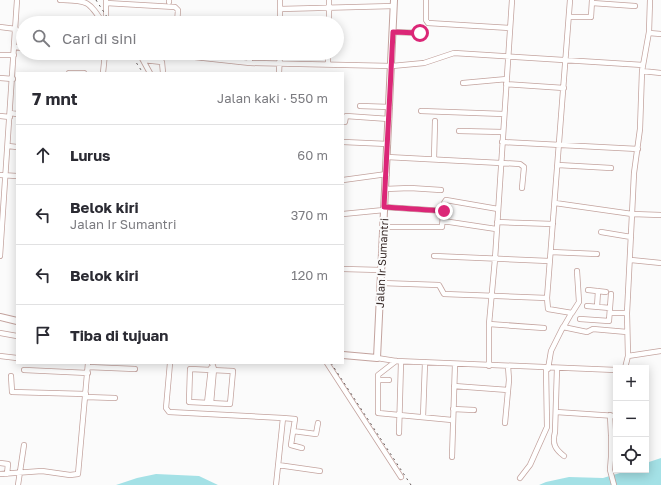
<!DOCTYPE html>
<html lang="id">
<meta charset="utf-8">
<style>
body{margin:0;font-family:"Golos Text",sans-serif;background:#f2f2f3;color:#2b2b33}
.controls{position:absolute;right:12px;bottom:12px;display:grid;overflow:hidden;border-radius:0px;box-shadow:0 2px 10px #0003}
.controls button{width:36px;height:36px;display:grid;place-items:center;padding:0;border:0;border-bottom:1px solid #e1e1e2;background:#fff;color:#2b2b33;font:20px sans-serif}
.stop{position:absolute;width:12px;height:12px;margin:-9px;border:3px solid #db2777;border-radius:50%;background:#fff}
.stop.end{background:#db2777;border-color:#fff;box-shadow:0 1px 4px #0008}
.list{margin:0;padding:0;list-style:none}
h2{display:flex;justify-content:space-between;align-items:center;height:52px;margin:0;padding:0 16px;font-size:17px}
h2 small{font-size:13px;font-weight:400;color:#7c7c81}
.list li{display:grid;grid-template-columns:26px 1fr auto;gap:12px;align-items:center;box-sizing:border-box;height:60px;padding:0 16px;border-top:1px solid #e1e1e2}
.list b{display:block;font-size:15px;white-space:nowrap}
.list p{margin:0;font-size:13px;white-space:nowrap;color:#7c7c81}
.list em{font-size:13px;font-style:normal;color:#7c7c81}
.icon{flex:none;width:22px;height:22px;fill:none;stroke:currentColor;stroke-width:2;stroke-linecap:round;stroke-linejoin:round}
.map{position:relative;flex:none;width:661px;height:485px;overflow:hidden}
.search{position:absolute;background:#fff;box-shadow:0 2px 10px #0003;left:16px;top:16px;width:328px;height:44px;display:flex;align-items:center;gap:10px;box-sizing:border-box;padding:0 14px;border-radius:22px;color:#7c7c81;font-size:15px}
.panel{position:absolute;background:#fff;box-shadow:0 2px 10px #0003;left:16px;top:72px;width:328px;height:292px;border-radius:0px}
.map>svg:first-child{display:block}
</style>
<div class="map">
<svg width="661" height="485" viewBox="0 0 661 485">
<rect width="100%" height="100%" fill="#fbfbfb"/>
<path fill="#a4e1e6" d="M 661,458 L 661,485 L 539,485 L 546,482 L 569,477 L 603,478 L 630,470 L 646,470 L 646,463 Z
M 156,474 L 199,476 L 218,485 L 116,485 L 137,478 Z"/>
<g fill="none" stroke-linecap="round" stroke-linejoin="round">
<g stroke="#c3a39e" stroke-width="6">
<path id="minor" d="M 60,0 C 88,1 88,0 103,23
M 426,0 L 426,20 L 428,23 L 510,28
M 169,2 L 169,0
M 106,3 L 175,7 L 178,10 L 177,23
M 592,3 L 635,6
M 280,9 L 394,6
M 570,17 L 591,17 L 592,0
M 106,23 L 106,0
M 280,23 L 280,0
M 329,23 L 329,0
M 0,27 L 16,29
M 393,32 L 420,33
M 649,33 L 661,34
M 15,47 L 23,48
M 139,53 L 150,73
M 175,53 L 176,55 L 250,63 L 392,66 L 424,63 L 454,53 L 643,65
M 249,53 L 250,63
M 0,55 L 14,55
M 143,60 L 162,62 L 163,73
M 328,64 L 328,53
M 642,71 L 661,73
M 69,73 L 84,73
M 103,73 L 105,53
M 279,73 L 280,53
M 0,78 L 13,79
M 463,83 L 507,79
M 506,84 L 564,88
M 360,106 L 390,107
M 421,111 L 504,114
M 10,113 L 17,114
M 0,116 L 10,117
M 343,122 L 345,122 L 346,116 L 389,119
M 459,131 L 503,132
M 343,142 L 388,144
M 502,142 L 638,149
M 8,146 L 17,147
M 387,157 L 520,164 L 524,167 L 522,188
M 434,159 L 435,121
M 558,165 L 611,168
M 0,175 L 17,176
M 343,180 L 387,174
M 385,189 L 410,188 L 441,190
M 555,203 L 632,214 L 661,215
M 384,207 L 444,211
M 343,214 L 384,210
M 443,221 L 496,229
M 497,222 L 553,224
M 384,227 L 442,227 L 444,203 L 446,200 L 498,209
M 601,232 L 631,237
M 551,252 L 597,254
M 0,256 L 17,0
M 434,256 L 549,261
M 631,260 L 661,263
M 343,269 L 381,270
M 381,283 L 439,285 L 444,294 L 547,298 L 570,0
M 588,290 L 606,292
M 547,298 L 548,309 L 572,313 L 579,302 L 577,271
M 587,306 L 610,308
M 597,307 L 598,291
M 610,313 L 627,313
M 580,319 L 609,321 L 611,294
M 489,324 L 544,328
M 564,326 L 571,314
M 0,333 L 17,336
M 0,356 L 17,358
M 628,356 L 661,351
M 377,358 L 396,361 L 616,370
M 396,361 L 378,375 L 378,413 L 452,420
M 170,363 L 166,408 L 169,412 L 283,418 L 276,485
M 327,363 L 401,477
M 489,366 L 489,324 L 495,259 L 512,0
M 88,367 L 135,369
M 557,368 L 555,432 C 552,444 555,449 564,456
M 625,368 L 628,356 L 627,313 L 632,214 L 634,173 L 640,129 L 642,71 L 649,32 L 650,0
M 190,369 L 233,371 L 230,404 L 189,402 Z
M 548,369 L 551,351 L 563,327 L 587,332 L 593,329 L 627,332
M 24,370 L 88,373
M 11,376 L 12,392 L 86,394
M 378,380 L 389,380
M 454,386 L 508,390
M 86,397 L 115,398
M 207,403 L 211,368
M 211,403 L 214,369 L 212,363
M 453,409 L 474,410
M 556,412 L 616,416
M 610,415 L 611,435 L 616,437
M 423,417 L 425,363
M 283,418 L 295,419 L 291,445 L 302,448
M 505,423 L 509,380 L 508,366
M 293,431 L 316,434 L 318,423
M 399,433 L 401,362
M 611,436 L 611,457 L 610,470 L 614,485
M 452,457 L 455,364
M 0,463 L 8,464 L 7,474
M 278,465 L 320,471
M 0,474 L 42,471 L 70,475 L 78,474 L 88,363
M 520,478 L 530,465 L 547,427 L 546,368
M 18,485 L 24,445"/>
</g>
<g stroke="#c3a39e" stroke-width="8">
<path id="major" d="M 0,317 L 17,321
M 343,355 L 377,358 L 394,0"/>
</g>
<use href="#minor" stroke="#fff" stroke-width="4.5"/>
<use href="#major" stroke="#fff" stroke-width="6"/>
<path stroke="#645a59" stroke-width="1" stroke-dasharray="2 4" stroke-linecap="butt" d="M 96,0 L 111,23
M 130,53 L 143,73
M 331,363 L 411,485"/>
</g>
<g fill="none" stroke-linecap="round" stroke-linejoin="round">
<path stroke="#db2777" stroke-width="5" d="M 420,33 L 393,32 L 384,207 L 444,211"/>
</g>
<g text-anchor="middle" stroke-width="4" stroke-linejoin="round" paint-order="stroke">
<g font-size="11" fill="#3a2d2b" stroke="#fbfbfb">
<text transform="translate(382 263) rotate(-87)" y="4">Jalan Ir Sumantri</text>
</g>
</g>
</svg>
<div class="controls">
<button>+</button>
<button>−</button>
<button><svg class="icon" aria-label="locate" viewBox="0 0 24 24"><circle cx="12" cy="12" r="6"/><path d="M12 2v4M12 18v4M2 12h4M18 12h4"/></svg></button>
</div>
<div class="stop" style="left:420px;top:33px"></div>
<div class="stop end" style="left:444px;top:211px"></div>
<div class="search"><svg class="icon" aria-label="search" viewBox="0 0 24 24"><circle cx="10" cy="10" r="6"/><path d="M15 15l6 6"/></svg>Cari di sini</div>
<section class="panel">
<h2>7 mnt<small>Jalan kaki · 550 m</small></h2>
<ul class="list">
<li><svg class="icon" aria-label="ahead" viewBox="0 0 24 24"><path d="M12 20V5M6 11l6-6 6 6"/></svg><div><b>Lurus</b></div><em>60 m</em></li>
<li><svg class="icon" aria-label="left" viewBox="0 0 24 24"><path d="M17 20v-9H6M10 6l-5 5 5 5"/></svg><div><b>Belok kiri</b><p>Jalan Ir Sumantri</p></div><em>370 m</em></li>
<li><svg class="icon" aria-label="left" viewBox="0 0 24 24"><path d="M17 20v-9H6M10 6l-5 5 5 5"/></svg><div><b>Belok kiri</b></div><em>120 m</em></li>
<li><svg class="icon" aria-label="arrive" viewBox="0 0 24 24"><path d="M6 21V4h12l-3 4 3 4H6"/></svg><div><b>Tiba di tujuan</b></div></li>
</ul>
</section>
</div>
